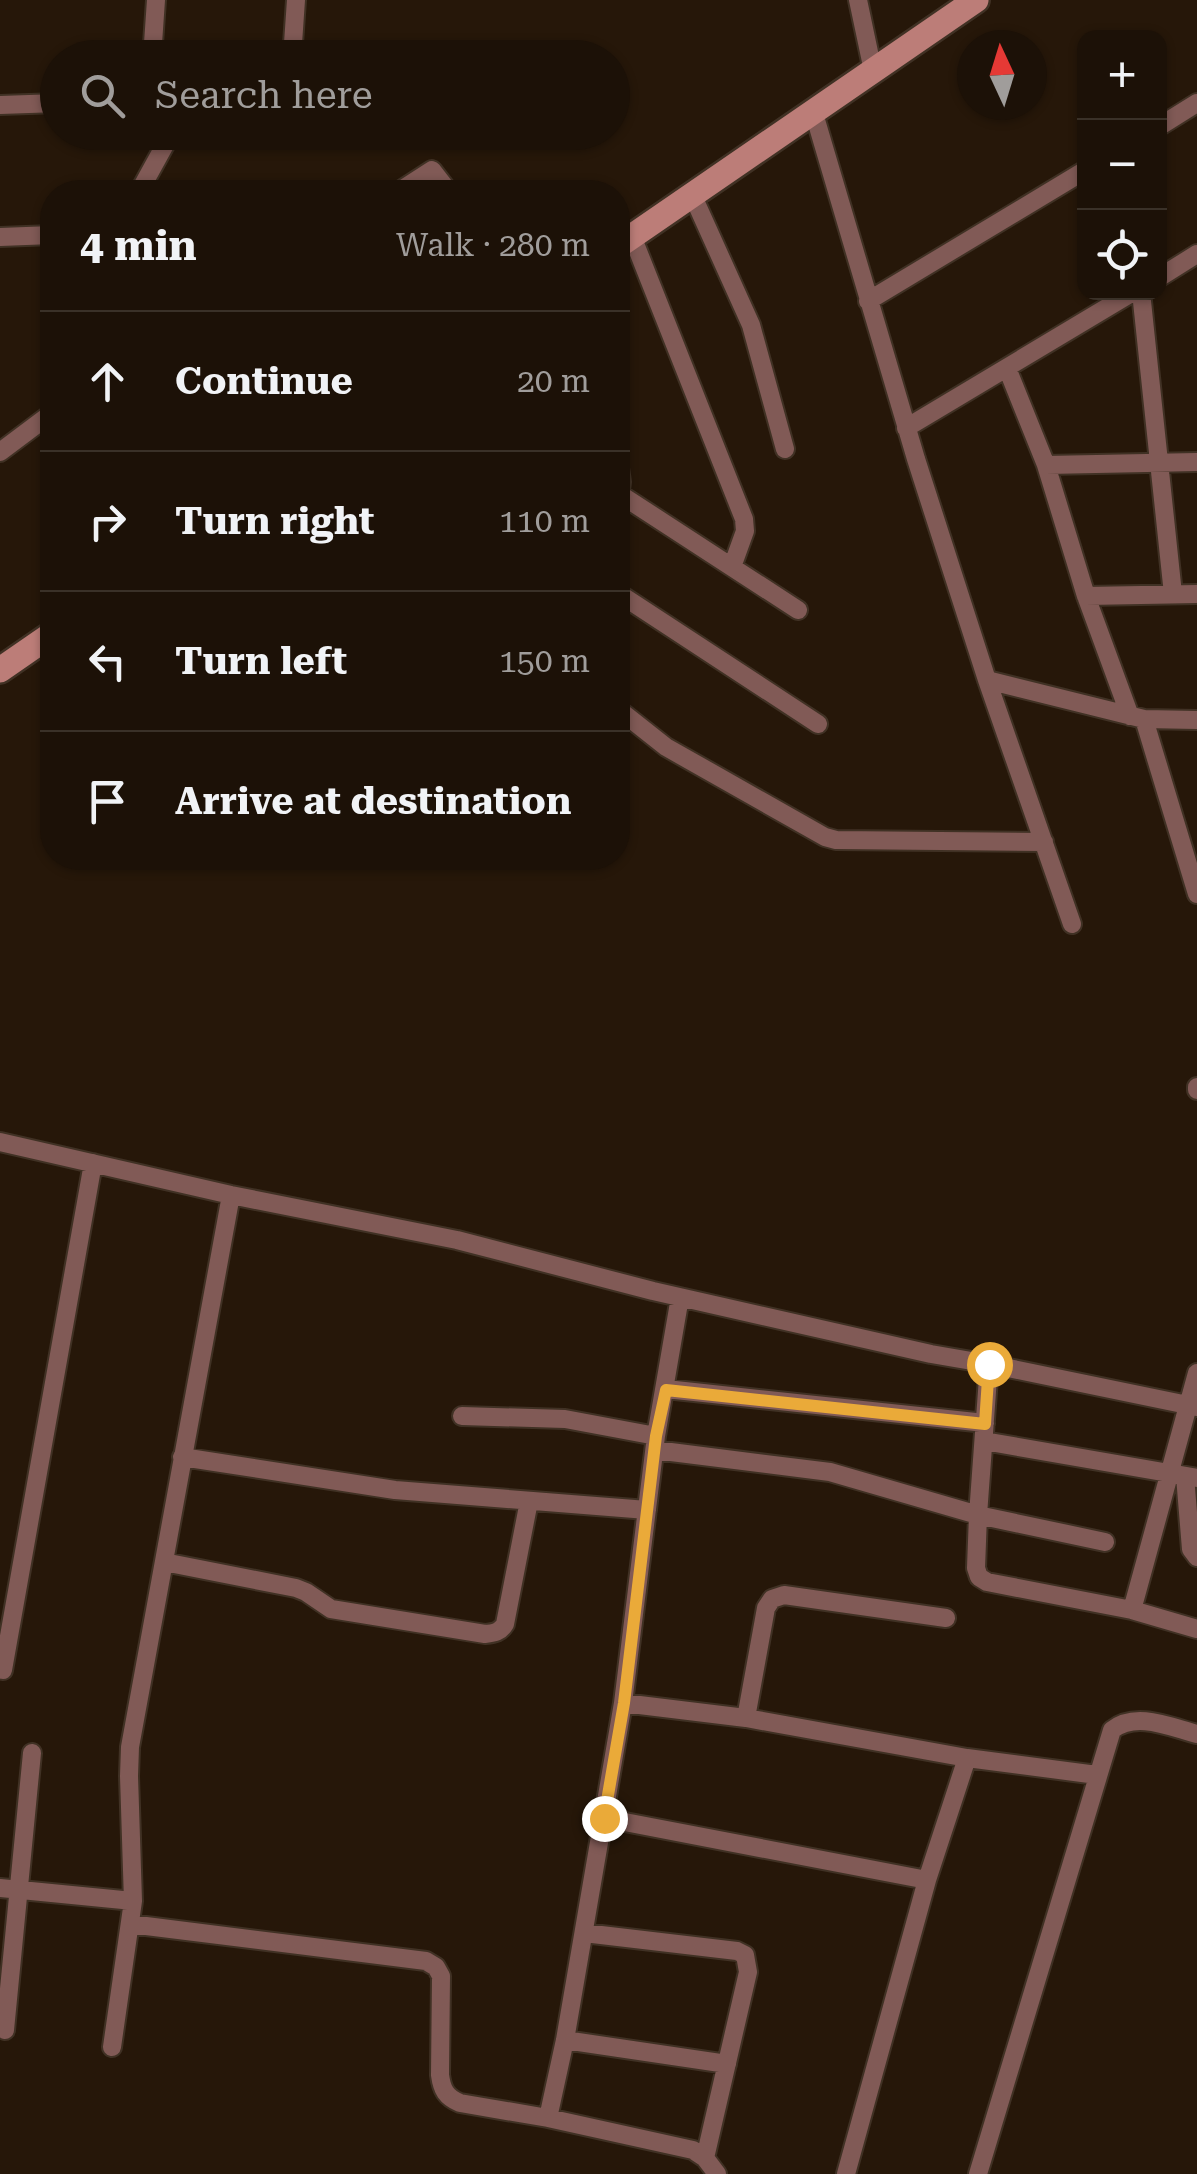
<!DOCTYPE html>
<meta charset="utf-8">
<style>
body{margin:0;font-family:"Roboto Serif",serif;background:#251a11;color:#f1f3f6}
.controls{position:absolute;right:30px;top:30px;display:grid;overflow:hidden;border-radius:20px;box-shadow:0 2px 8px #0004}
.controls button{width:90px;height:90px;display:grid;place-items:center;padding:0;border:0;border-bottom:2px solid #3a3128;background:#1c1107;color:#f1f3f6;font:50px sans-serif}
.compass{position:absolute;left:957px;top:30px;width:90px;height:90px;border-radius:50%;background:#1c1107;box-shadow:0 2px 8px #0004;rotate:356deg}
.stop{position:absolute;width:30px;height:30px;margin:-22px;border:8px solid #eaaa39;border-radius:50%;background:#fff}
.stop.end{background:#eaaa39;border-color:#fff;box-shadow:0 2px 10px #0008}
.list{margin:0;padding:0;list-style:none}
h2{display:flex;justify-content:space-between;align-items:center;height:130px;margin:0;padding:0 40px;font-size:42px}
h2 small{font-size:32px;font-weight:400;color:#a09d9b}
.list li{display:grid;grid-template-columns:65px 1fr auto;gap:30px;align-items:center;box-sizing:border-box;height:140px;padding:0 40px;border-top:2px solid #3a3128}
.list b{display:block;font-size:38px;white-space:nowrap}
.list em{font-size:32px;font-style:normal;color:#a09d9b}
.icon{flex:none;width:55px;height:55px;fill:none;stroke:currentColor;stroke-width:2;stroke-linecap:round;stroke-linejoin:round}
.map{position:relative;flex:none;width:1197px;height:2174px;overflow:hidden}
.search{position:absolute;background:#1c1107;box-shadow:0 2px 8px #0004;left:40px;top:40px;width:590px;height:110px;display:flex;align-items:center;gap:25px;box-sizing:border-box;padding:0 35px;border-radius:55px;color:#a09d9b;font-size:38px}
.panel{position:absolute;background:#1c1107;box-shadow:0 2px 8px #0004;left:40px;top:180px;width:590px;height:690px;border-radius:40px}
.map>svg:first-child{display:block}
</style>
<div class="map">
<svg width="1197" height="2174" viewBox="0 0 1197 2174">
<rect width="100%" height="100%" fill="#261709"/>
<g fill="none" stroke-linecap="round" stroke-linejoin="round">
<g stroke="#403124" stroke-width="22">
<path id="street" d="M 858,0 L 873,71
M 152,58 L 156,0
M 292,58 L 296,0
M 0,105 L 58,103
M 813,110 L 916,459 L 987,680 L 1072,924
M 1160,126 L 1197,103
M 139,192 L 172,132
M 398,192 L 432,170 L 449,192
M 692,194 L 751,325 L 785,449
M 632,236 L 744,519 L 745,531 L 732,567
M 0,237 L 52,235
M 1160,277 L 1197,254
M 1141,292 L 1173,594
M 868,301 L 1084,171
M 1007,368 L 1046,465 L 1086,596 L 1130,716
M 906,428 L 1133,292
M 0,452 L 52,413
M 618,461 L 621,482 L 618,505
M 1046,465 L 1197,462
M 618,493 L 798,610
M 618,593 L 818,724
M 1086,596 L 1197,594
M 987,680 L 1144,719 L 1197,894
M 618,709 L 666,747 L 825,837 L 836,840 L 1044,842
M 1144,719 L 1197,720
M 1197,1087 L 1197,1090
M 0,1142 L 231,1195 L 457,1240 L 653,1291 L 931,1354 L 989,1364 L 1197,1407
M 989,1364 L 978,1515 L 976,1568 L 979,1577 L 987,1582 L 1132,1610 L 1197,1629
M 666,1389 L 985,1423
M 462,1416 L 565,1419 L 656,1436
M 984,1441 L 1197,1478
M 655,1450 L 830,1472 L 978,1515 L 1105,1542
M 182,1457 L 395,1490 L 647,1510
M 1185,1476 L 1191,1549 L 1197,1557
M 164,1562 L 296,1588 L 306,1592 L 331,1609 L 485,1634 C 495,1633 500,1632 505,1624 L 529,1501
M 1132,1610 L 1197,1373
M 3,1670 L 93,1163
M 623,1703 L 746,1718 L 967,1758 L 1097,1775
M 746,1718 L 766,1608 L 772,1599 L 784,1595 L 946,1618
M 604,1818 L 927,1880
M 0,1888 L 133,1901
M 130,1924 L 426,1961 L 436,1967 L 441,1976 L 440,2075 C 442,2090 446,2097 460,2103 L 548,2118 L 693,2150 L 705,2158 L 717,2174
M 584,1933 L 737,1951 L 745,1955 L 748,1972 L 705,2158
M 5,2030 L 32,1753
M 565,2040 L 727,2064
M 112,2047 L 133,1901 L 129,1776 L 130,1747 L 231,1195
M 548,2118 L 565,2040 L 623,1703 L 656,1436 L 680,1297
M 846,2174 L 927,1880 L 967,1758
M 978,2174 L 1112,1730 C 1136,1711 1170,1727 1197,1734"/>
</g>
<g stroke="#403124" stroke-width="30">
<path id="secondary" d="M 618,246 L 976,0
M 0,670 L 52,634"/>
</g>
<use href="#street" stroke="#815a56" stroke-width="18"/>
<use href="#secondary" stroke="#bc7d78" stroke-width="25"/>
</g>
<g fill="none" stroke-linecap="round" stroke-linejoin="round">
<path stroke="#eaaa39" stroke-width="12" d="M 604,1818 L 624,1703 L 656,1436 L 666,1390 L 985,1424 L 989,1364"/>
</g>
</svg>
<div class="controls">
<button>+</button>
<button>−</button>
<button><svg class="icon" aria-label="locate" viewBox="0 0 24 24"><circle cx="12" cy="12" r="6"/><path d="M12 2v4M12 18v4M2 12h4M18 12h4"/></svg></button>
</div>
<svg class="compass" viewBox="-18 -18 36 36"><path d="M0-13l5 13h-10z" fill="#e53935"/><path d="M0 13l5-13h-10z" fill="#a09d9b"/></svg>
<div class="stop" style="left:989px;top:1364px"></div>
<div class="stop end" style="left:604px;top:1818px"></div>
<div class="search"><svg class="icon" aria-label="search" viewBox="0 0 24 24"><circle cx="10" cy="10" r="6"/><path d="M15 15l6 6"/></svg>Search here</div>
<section class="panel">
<h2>4 min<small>Walk · 280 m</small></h2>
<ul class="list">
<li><svg class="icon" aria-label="ahead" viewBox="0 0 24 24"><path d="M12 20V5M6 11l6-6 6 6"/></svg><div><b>Continue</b></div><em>20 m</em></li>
<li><svg class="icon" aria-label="right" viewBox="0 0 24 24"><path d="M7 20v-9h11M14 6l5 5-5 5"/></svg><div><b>Turn right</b></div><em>110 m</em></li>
<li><svg class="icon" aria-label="left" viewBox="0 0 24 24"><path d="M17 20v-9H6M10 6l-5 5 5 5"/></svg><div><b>Turn left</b></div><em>150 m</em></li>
<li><svg class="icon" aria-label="arrive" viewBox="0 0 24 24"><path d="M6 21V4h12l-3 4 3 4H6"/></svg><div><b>Arrive at destination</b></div></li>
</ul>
</section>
</div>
